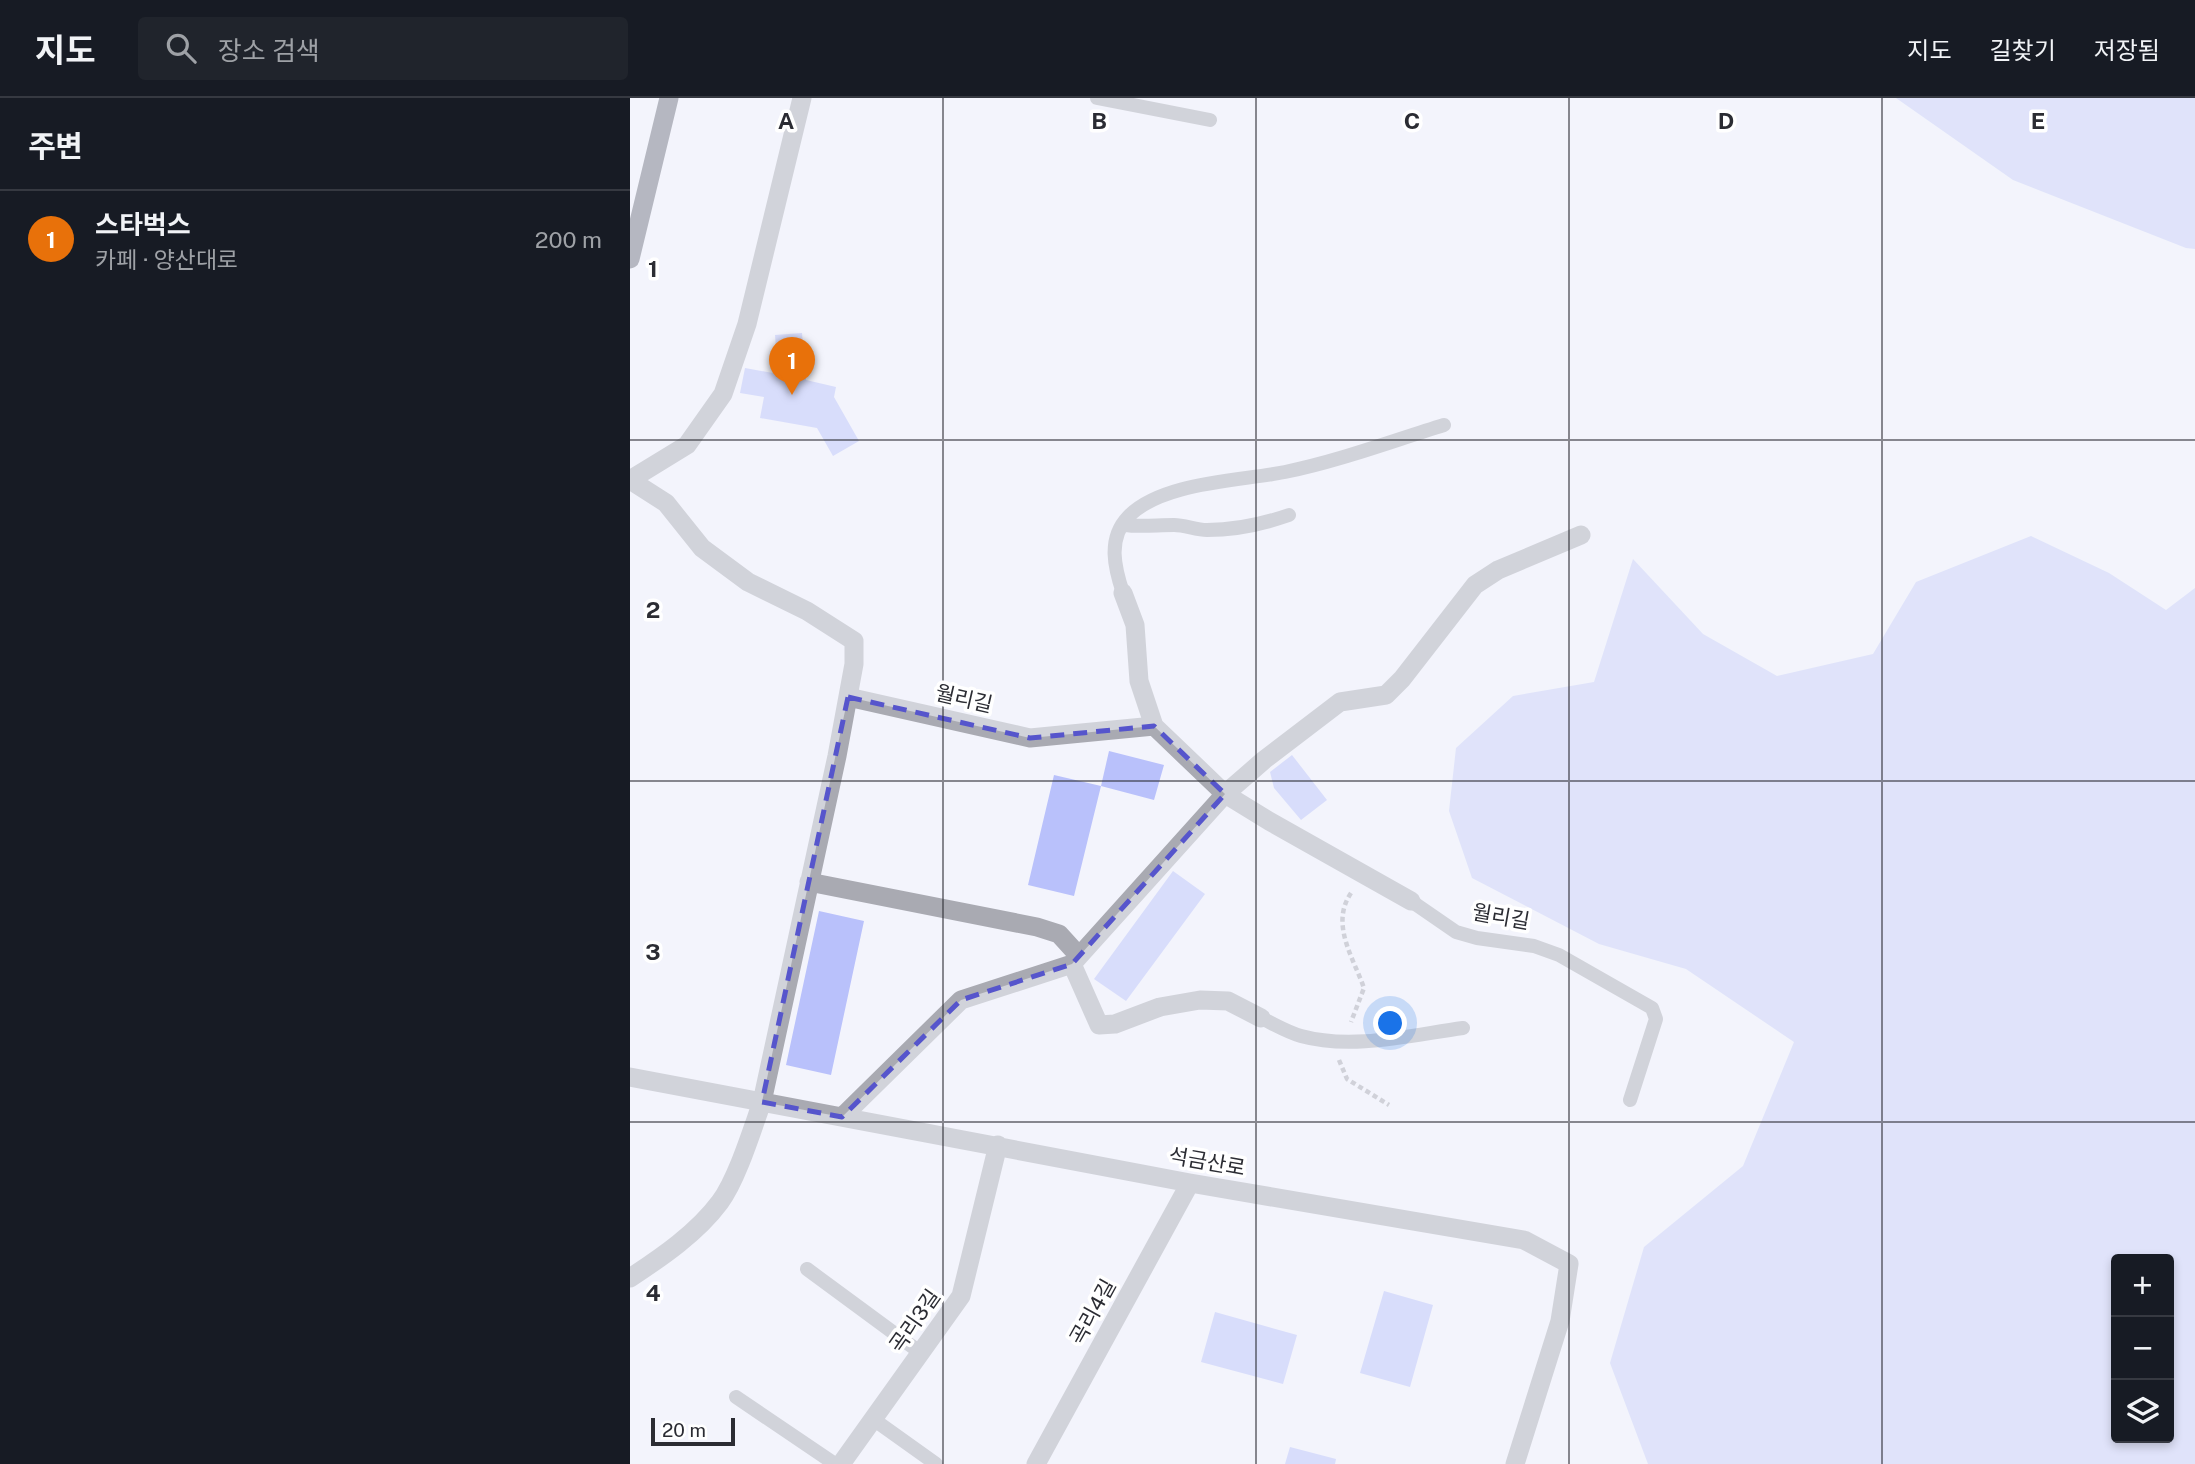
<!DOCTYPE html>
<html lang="ko">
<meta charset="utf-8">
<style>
body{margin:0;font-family:"Public Sans","Noto Sans KR",sans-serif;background:#20242c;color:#f1f3f6}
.controls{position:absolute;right:21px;bottom:21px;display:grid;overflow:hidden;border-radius:7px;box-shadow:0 4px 10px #0003}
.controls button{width:63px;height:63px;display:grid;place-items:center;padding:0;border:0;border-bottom:2px solid #363941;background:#171b24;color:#f1f3f6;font:35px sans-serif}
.scale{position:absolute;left:21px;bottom:18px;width:84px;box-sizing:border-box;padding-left:7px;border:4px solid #2b2c33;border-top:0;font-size:19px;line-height:24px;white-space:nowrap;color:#2b2c33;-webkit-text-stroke:5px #fff;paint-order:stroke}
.you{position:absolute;left:761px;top:926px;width:24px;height:24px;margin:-18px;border:5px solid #fff;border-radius:50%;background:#1a73e8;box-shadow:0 0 0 10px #1a73e833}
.badge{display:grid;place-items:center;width:46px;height:46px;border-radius:50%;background:#0b8043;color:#fff;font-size:23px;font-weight:700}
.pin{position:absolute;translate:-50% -58px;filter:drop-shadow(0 2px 4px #0008)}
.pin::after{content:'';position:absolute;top:37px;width:24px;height:21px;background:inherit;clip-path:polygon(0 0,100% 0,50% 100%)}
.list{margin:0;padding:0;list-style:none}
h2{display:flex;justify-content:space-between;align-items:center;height:91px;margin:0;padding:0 28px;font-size:30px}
h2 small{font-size:23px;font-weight:400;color:#9ea1a6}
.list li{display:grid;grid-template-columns:46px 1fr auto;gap:21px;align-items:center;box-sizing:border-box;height:98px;padding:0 28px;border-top:2px solid #363941}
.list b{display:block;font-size:26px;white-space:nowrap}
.list p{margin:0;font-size:23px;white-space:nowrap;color:#9ea1a6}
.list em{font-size:23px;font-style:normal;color:#9ea1a6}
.icon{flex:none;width:38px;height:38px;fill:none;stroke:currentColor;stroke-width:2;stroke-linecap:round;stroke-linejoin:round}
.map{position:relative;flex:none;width:1565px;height:1366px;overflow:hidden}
header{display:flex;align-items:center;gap:42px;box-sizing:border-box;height:98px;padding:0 35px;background:#171b24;border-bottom:2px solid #363941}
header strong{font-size:33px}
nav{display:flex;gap:38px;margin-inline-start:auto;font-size:24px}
.search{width:490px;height:63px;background:#20242c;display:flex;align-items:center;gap:18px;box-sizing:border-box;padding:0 24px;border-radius:7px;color:#9ea1a6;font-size:26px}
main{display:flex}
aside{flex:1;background:#171b24}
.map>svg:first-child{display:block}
</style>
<header>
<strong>지도</strong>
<div class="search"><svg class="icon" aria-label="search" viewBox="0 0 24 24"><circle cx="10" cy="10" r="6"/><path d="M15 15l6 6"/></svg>장소 검색</div>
<nav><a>지도</a><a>길찾기</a><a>저장됨</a></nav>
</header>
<main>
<aside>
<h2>주변<small></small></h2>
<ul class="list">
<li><span class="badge" style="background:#e8710a">1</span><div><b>스타벅스</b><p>카페 · 양산대로</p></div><em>200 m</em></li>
</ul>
</aside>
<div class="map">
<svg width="1565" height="1366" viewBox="0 0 1565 1366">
<rect width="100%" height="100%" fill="#f3f4fc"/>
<path fill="#c9cff9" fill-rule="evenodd" d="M 1266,0 L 1565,0 L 1565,151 L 1556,150 L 1383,82 Z
M 1401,438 L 1479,475 L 1536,512 L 1565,490 L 1565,1366 L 1018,1366 L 980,1265 L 1014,1149 L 1113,1068 L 1164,944 L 1056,871 L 969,846 L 842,780 L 819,713 L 826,650 L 883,598 L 964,584 L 1003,461 L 1073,536 L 1147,578 L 1243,556 L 1286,484 ZM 1539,1161 L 1539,1340 L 1486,1340 L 1486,1161 Z"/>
<path fill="#b9c1fb" d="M 172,235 L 176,282 L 206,289 L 204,299 L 229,343 L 203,358 L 187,330 L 130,320 L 134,299 L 110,295 L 115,270 L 148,276 L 145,237 Z
M 479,653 L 534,667 L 524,702 L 471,688 Z
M 662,657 L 697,702 L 671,722 L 644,690 L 640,674 Z
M 424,677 L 471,688 L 444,798 L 398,787 Z
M 543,773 L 575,796 L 496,903 L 464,881 Z
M 189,813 L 234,823 L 201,977 L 156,967 Z
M 754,1193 L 803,1207 L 780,1289 L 730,1275 Z
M 585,1214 L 667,1237 L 653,1286 L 571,1264 Z
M 660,1349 L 706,1361 L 705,1366 L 655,1366 Z"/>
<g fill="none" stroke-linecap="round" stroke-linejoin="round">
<path stroke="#a6a7af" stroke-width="4.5" stroke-dasharray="5 3.5" stroke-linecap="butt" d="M 721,795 C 700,826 723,859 734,890 L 721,924
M 709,962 L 717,981 L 759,1007"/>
<path stroke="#a9aab2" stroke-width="14" d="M 467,0 L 580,22
M 494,427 C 511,429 527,427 544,427 C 555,427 566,432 577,432 C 605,432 633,426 659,417
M 493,495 C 485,471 477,441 498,419 C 531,384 610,383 655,374 C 709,363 762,343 814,327
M 781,803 L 826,834 L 847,840 L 904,848 L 929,857 L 1022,910 L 1026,921 L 1000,1002
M 631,920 C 644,926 657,934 671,938 C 722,952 781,937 833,930
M 177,1171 L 291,1255
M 106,1299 L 205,1366
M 243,1321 L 306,1366"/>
<path stroke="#a9aab2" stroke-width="19" d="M 0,382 L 57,347 L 93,296 L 117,226 L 172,0
M 493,495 L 505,527 L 509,583 L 524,628 L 595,696 L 639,723 L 781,803
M 218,599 L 400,640 L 524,628
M 179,784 L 407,829 L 429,836 L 449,858
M 442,866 L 469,927 L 485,926 L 530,909 L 570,902 L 598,903 L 631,920
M 0,979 L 560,1085 L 894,1142 L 939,1166 L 930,1223 L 885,1366
M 212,1019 L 331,902 L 442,866 L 595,696 L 634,662 L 710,604 L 756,597 L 772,581 L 845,487 L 868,472 L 951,437
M 0,1180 C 32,1159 67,1135 90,1104 C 107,1081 122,1032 132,1004 L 207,658 L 224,566 L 224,543 L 177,513 L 118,484 L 72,450 L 36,405 L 0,382
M 211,1366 L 331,1198 L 368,1047
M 406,1366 L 560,1085"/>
<path stroke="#6b6d7a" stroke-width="19" d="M 0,161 L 39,0"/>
</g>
<path d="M0 0H1565V1366H0ZM 218,599 L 400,640 L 524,628 L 595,696 L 442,866 L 331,902 L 212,1019 L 132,1004 Z" fill="#f3f4fc" fill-opacity=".55" fill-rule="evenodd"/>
<path fill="none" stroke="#5655cc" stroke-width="5" stroke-dasharray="14 9" stroke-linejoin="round" d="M 218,599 L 400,640 L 524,628 L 595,696 L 442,866 L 331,902 L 212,1019 L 132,1004 Z"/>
<path fill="none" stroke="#2b2c33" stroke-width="2" stroke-opacity="0.55" d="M 313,0 L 313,1366M 626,0 L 626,1366M 939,0 L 939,1366M 1252,0 L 1252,1366M 0,342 L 1565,342M 0,683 L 1565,683M 0,1024 L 1565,1024"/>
<g text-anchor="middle" stroke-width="7" stroke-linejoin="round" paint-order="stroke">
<g font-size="21" fill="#2b2c33" stroke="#fff">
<text transform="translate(334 601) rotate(13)" y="7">월리길</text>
<text transform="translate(871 819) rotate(10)" y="7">월리길</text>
<text transform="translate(577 1064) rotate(10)" y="7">석금산로</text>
<text transform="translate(463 1214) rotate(-61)" y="7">곡리4길</text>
<text transform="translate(285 1223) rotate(-55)" y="7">곡리3길</text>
</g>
</g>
<g font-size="23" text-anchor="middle" font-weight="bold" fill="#2b2c33" stroke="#fff" stroke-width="7" stroke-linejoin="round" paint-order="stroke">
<text x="156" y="31">A</text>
<text x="469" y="31">B</text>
<text x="782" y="31">C</text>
<text x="1096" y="31">D</text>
<text x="1408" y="31">E</text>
<text x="23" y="179">1</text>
<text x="23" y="520">2</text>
<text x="23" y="862">3</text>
<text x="23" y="1203">4</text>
</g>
</svg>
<div class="controls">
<button>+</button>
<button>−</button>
<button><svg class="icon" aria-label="layers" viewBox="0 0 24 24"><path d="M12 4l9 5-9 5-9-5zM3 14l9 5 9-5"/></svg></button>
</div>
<div class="scale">20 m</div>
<div class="you"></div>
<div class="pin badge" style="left:162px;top:297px;background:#e8710a">1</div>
</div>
</main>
